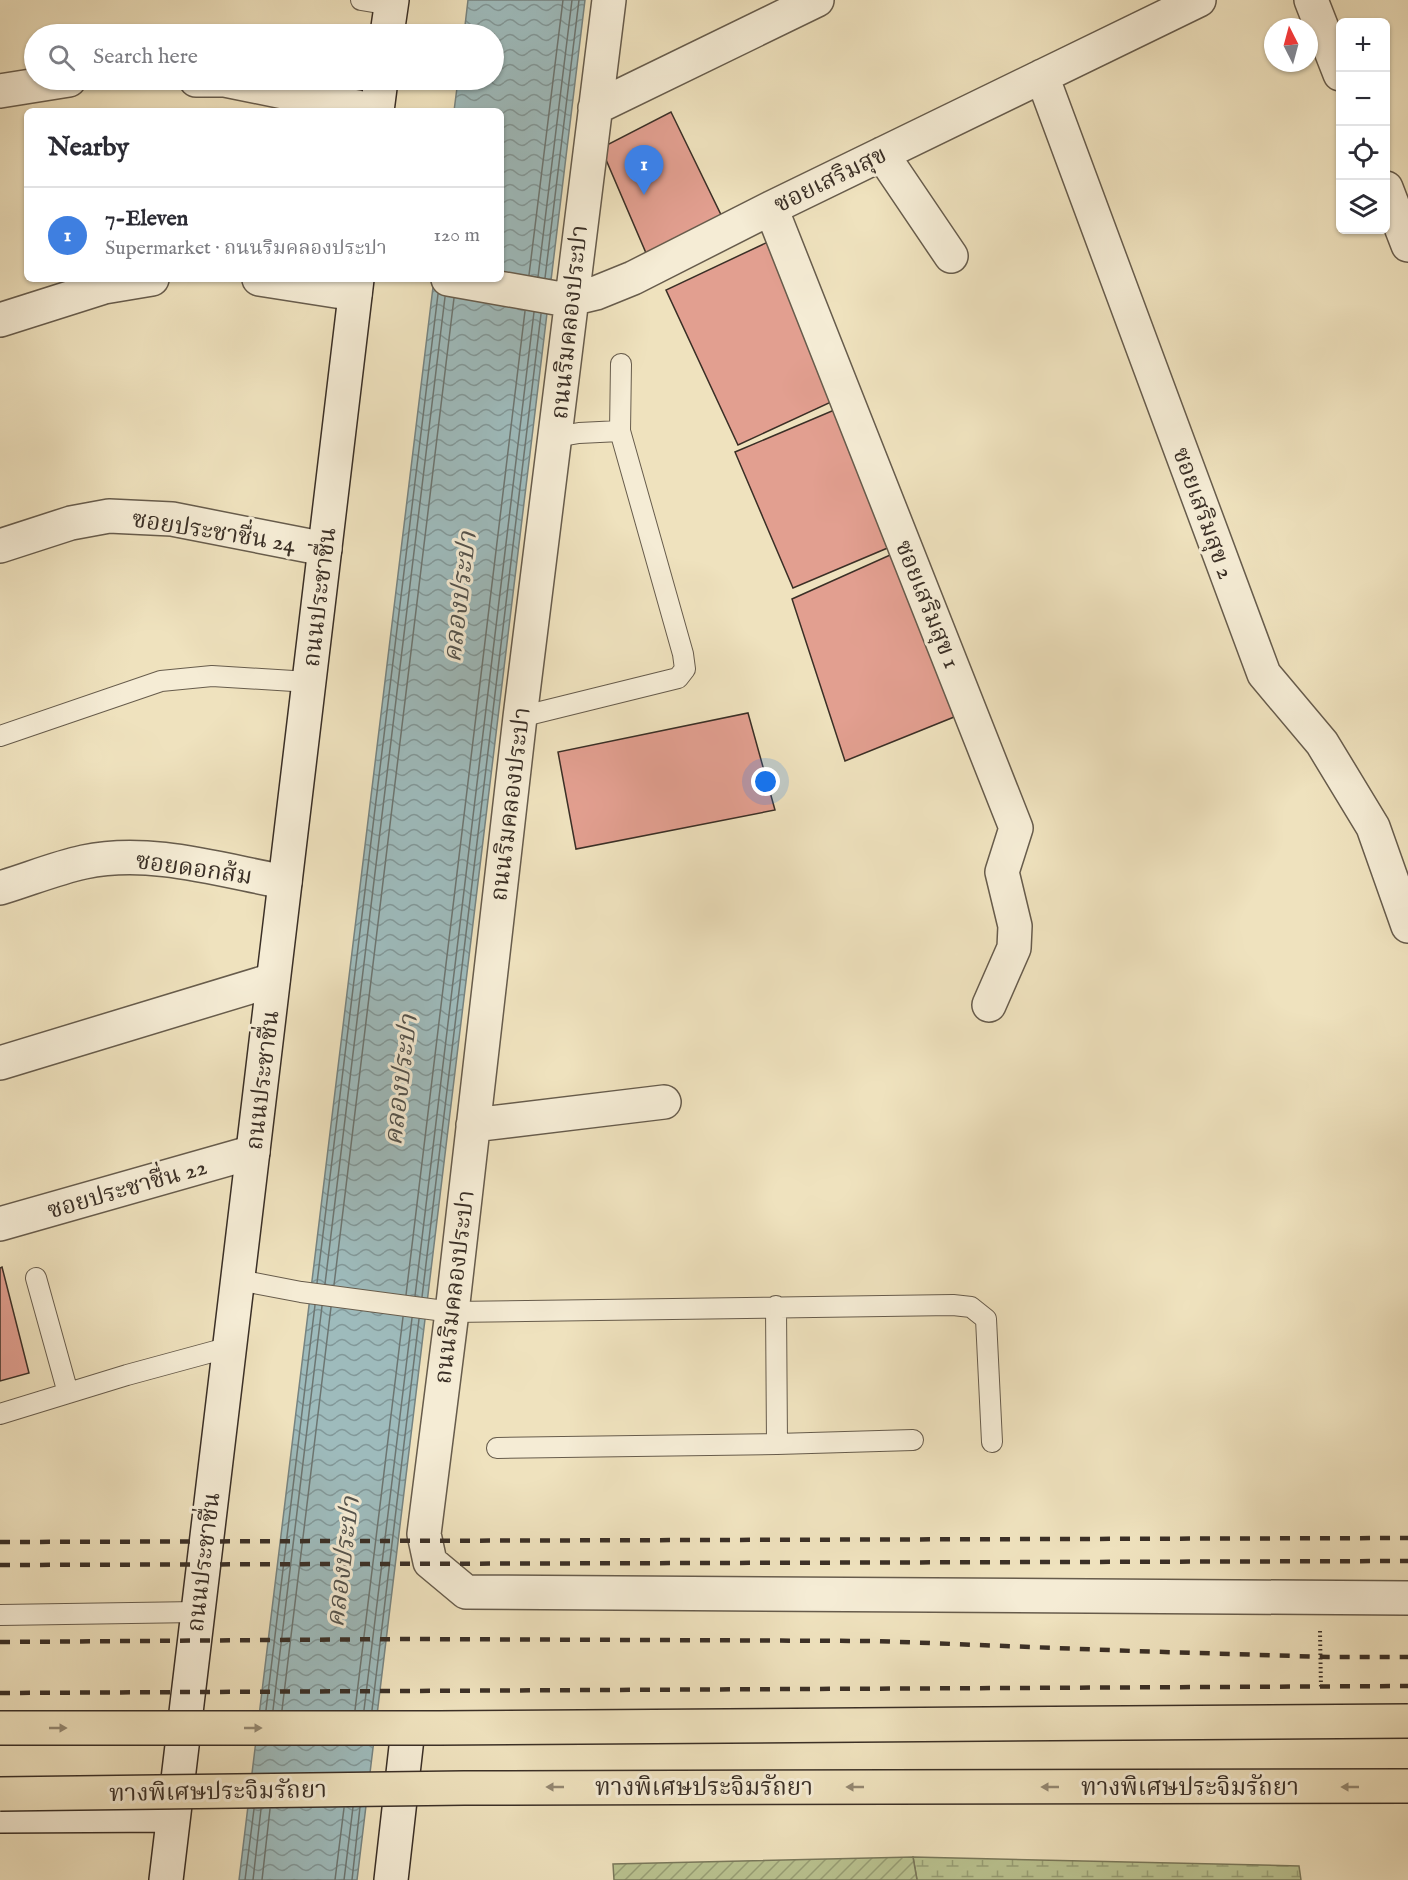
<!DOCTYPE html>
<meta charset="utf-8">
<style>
body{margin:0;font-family:"IM FELL English","Noto Serif Thai",serif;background:#f2f2f3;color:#2b2b33}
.controls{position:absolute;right:18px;top:18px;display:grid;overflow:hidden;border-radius:9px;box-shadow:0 2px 4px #0004}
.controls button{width:54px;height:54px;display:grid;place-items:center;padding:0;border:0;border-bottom:2px solid #e1e1e2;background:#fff;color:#2b2b33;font:30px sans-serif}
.compass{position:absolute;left:1264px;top:18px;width:54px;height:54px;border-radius:50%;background:#fff;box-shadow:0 2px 4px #0004;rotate:354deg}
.you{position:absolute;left:766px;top:782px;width:21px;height:21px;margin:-15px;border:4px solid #fff;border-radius:50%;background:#1a73e8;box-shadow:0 0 0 9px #1a73e833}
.badge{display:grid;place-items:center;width:39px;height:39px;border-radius:50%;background:#7c3aed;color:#fff;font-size:20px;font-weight:700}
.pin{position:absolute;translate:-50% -50px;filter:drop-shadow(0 2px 3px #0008)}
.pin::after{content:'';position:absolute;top:32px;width:21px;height:18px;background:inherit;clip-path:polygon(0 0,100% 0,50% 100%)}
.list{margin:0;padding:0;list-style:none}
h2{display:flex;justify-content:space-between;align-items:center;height:78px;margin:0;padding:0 24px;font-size:26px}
h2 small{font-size:20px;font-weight:400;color:#7c7c81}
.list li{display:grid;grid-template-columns:39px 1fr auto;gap:18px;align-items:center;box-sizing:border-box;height:96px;padding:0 24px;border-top:2px solid #e1e1e2}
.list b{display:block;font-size:22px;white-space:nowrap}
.list p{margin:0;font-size:20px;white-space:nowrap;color:#7c7c81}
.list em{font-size:20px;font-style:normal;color:#7c7c81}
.icon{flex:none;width:33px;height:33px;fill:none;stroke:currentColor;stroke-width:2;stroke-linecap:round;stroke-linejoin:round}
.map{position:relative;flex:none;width:1408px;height:1880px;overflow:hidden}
.search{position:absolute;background:#fff;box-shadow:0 2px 4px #0004;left:24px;top:24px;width:480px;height:66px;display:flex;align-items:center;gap:15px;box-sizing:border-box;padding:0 21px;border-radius:33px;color:#7c7c81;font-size:22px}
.panel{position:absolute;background:#fff;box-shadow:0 2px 4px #0004;left:24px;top:108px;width:480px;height:174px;border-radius:9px}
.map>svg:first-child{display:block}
</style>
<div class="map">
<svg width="1408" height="1880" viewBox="0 0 1408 1880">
<defs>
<pattern id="wetland-marsh" width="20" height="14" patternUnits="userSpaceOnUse" patternTransform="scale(1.5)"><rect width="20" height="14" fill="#bac391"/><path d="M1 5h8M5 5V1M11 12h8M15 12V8" fill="none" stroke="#989f76"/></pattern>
<pattern id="garden-furrows" width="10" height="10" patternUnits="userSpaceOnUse" patternTransform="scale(1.5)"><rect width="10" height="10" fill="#bac391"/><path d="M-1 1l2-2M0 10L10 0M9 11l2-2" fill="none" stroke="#989f76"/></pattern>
<pattern id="water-waves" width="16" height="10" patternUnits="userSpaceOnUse" patternTransform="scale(1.5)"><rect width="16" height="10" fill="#9ebbbc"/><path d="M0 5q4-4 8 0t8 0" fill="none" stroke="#829899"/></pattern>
</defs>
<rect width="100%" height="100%" fill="#efe2be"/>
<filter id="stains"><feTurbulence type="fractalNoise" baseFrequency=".00333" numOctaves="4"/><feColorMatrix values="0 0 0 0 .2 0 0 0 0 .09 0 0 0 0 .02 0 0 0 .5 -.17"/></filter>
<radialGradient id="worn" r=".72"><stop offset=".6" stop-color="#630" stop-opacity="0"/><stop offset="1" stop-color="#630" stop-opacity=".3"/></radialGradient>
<path fill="url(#wetland-marsh)" stroke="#7a795c" stroke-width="1.5" d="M 913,1857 L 1299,1866 L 1301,1880 L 917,1880 Z"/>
<path fill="url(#garden-furrows)" stroke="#7a795c" stroke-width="1.5" d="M 913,1857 L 917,1880 L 614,1880 L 613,1864 Z"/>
<path fill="url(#water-waves)" stroke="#768380" stroke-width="1.5" d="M 468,0 L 585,0 L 357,1880 L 239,1880 L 434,279 L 501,279 L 501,111 L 454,111 L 458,80 L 494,80 L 494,34 L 464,34 Z"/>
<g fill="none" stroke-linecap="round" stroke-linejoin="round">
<path stroke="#6c7571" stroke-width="1.5" d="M 529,275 L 563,0
M 538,277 L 572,0
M 545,278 L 579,0
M 317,1283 L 438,294
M 325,1284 L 445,297
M 334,1285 L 454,298
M 406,1295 L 525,311
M 415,1296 L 534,312
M 422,1297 L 541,314
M 266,1710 L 315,1305
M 273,1710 L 322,1306
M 282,1710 L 331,1307
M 355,1710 L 403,1317
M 364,1710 L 412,1318
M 372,1710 L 419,1319
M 245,1880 L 254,1809
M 253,1880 L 261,1809
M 262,1880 L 270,1809
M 335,1880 L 344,1808
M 344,1880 L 353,1807
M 352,1880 L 360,1807"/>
</g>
<path fill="#e29f90" stroke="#3a2f26" stroke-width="1.5" d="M 671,112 L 725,223 L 649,260 L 601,148 Z
M 770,241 L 842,397 L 738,445 L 666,290 Z
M 839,408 L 897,544 L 793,588 L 735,452 Z
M 899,551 L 964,713 L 845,761 L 792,599 Z
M 748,713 L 775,810 L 576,849 L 558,752 Z
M 2,1267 L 29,1373 L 0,1381 L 0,1268 Z"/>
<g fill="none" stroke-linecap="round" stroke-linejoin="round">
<g stroke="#675c4c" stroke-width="22">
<path id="lane" d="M 361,0 L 391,5
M 620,431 L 621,364
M 520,717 L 678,678 L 685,669 L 683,654 L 620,431 L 579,433 L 556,437
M 0,736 L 161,681 L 212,676 L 309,682
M 36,1278 L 68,1393
M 238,1280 L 301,1292 L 452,1312 L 953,1305 L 971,1307 L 986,1319 L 992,1442
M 0,1414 L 127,1375 L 230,1347
M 777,1444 L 913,1440
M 497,1448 L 777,1444 L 776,1306
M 0,1615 L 197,1612"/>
</g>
<g stroke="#675c4c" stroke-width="36">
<path id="street" d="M 609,0 L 520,717 L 452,1312 L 424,1534 L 430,1562 L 466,1592 L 1408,1598
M 1311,0 L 1340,74
M 1042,76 L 1264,674 L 1322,743 L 1373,827 L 1408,926
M 196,80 L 225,80 L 376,111
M 0,91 L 69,80
M 595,108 L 817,0
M 882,154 L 951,256
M 1386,188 L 1408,245
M 771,208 L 1016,828 L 1002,872 L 1015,926 L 1014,948 L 989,1005
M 259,279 L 355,294
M 448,279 L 556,298 L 571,299 L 596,293 L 633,278 L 771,208 L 1199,0
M 0,320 L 104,287 L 152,279
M 0,546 L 71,523 L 109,516 L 172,519 L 325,549
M 0,888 C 27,880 56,868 84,862 C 150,848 220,870 285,882
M 0,1063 L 273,980
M 473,1125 L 664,1102
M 0,1224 L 253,1152"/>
</g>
<g stroke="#3a2f26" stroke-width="36">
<path id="secondary" d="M 387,34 L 392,0
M 377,111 L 381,80
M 0,1816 L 173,1815
M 166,1880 L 357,279
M 391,1880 L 407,1738"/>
</g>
<path stroke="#3a2f26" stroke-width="4" stroke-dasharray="1.5 3" stroke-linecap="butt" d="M 1320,1631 L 1321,1689"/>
<use href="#lane" stroke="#f5ecd5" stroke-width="20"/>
<use href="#street" stroke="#f5ecd5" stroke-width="33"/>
<use href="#secondary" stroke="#f5ecd5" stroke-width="33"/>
<path stroke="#3a2f26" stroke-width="4.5" stroke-dasharray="10 10" stroke-linecap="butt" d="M 0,1542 L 1408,1538
M 0,1565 L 1408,1561
M 0,1642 L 409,1639 L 876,1641 L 1133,1651 L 1328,1657 L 1408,1657
M 0,1693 L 1408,1686"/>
<g stroke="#3a2f26" stroke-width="36" stroke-linecap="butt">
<path id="highway-bridge" d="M 0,1728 L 439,1728 L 1408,1721
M 0,1794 L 464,1788 L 1408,1786"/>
</g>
<use href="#highway-bridge" stroke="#efe2be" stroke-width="33"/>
</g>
<defs><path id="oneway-solid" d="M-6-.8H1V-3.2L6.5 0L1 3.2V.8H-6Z" transform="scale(1.5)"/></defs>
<g fill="#948872">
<use href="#oneway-solid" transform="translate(58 1728)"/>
<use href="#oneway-solid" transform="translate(253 1728)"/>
<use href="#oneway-solid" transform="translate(555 1787) rotate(180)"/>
<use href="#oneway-solid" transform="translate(855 1787) rotate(180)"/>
<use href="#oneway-solid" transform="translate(1050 1787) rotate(180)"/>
<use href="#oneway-solid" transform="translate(1350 1787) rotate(180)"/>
</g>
<g text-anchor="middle" stroke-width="6" stroke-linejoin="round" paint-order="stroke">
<g font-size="24" fill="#3a2f26" stroke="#f5ecd5">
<text transform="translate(830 179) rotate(-26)" y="8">ซอยเสริมสุข</text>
<text transform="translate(569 322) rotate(-84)" y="8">ถนนริมคลองประปา</text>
<text transform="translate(1204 513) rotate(70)" y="8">ซอยเสริมสุข 2</text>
<text transform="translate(214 531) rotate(9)" y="8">ซอยประชาชื่น 24</text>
<text transform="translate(319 597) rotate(-83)" y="8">ถนนประชาชื่น</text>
<text transform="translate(928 604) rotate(68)" y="8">ซอยเสริมสุข 1</text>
<text transform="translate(510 804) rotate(-83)" y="8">ถนนริมคลองประปา</text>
<text transform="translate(194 868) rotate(8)" y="8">ซอยดอกส้ม</text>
<text transform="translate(262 1080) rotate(-83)" y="8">ถนนประชาชื่น</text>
<text transform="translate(127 1188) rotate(-16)" y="8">ซอยประชาชื่น 22</text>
<text transform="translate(454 1287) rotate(-83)" y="8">ถนนริมคลองประปา</text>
<text transform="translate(203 1562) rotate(-83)" y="8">ถนนประชาชื่น</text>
<text x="704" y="1795">ทางพิเศษประจิมรัถยา</text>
<text x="1190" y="1795">ทางพิเศษประจิมรัถยา</text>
<text transform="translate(218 1791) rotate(-1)" y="8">ทางพิเศษประจิมรัถยา</text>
</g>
<g font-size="26" font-style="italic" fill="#53524c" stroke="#f5ecd5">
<text transform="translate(459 597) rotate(-83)" y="9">คลองประปา</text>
<text transform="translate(400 1080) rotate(-83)" y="9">คลองประปา</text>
<text transform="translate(342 1562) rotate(-83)" y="9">คลองประปา</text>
</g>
</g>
<rect width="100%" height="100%" filter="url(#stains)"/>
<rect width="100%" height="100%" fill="url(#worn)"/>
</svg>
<div class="controls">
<button>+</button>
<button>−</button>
<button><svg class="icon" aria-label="locate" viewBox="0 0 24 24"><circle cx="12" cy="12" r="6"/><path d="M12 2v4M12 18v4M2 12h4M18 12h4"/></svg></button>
<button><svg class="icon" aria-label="layers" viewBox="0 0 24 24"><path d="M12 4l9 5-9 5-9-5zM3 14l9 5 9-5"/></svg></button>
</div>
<svg class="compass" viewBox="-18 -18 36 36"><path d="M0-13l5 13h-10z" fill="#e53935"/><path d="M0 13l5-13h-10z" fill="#7c7c81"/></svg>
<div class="you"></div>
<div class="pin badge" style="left:644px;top:195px;background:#3f7fe0">1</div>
<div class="search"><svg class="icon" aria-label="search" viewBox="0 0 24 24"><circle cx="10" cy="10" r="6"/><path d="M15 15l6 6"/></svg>Search here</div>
<section class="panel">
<h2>Nearby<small></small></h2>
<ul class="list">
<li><span class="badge" style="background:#3f7fe0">1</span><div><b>7-Eleven</b><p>Supermarket · ถนนริมคลองประปา</p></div><em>120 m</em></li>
</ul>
</section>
</div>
